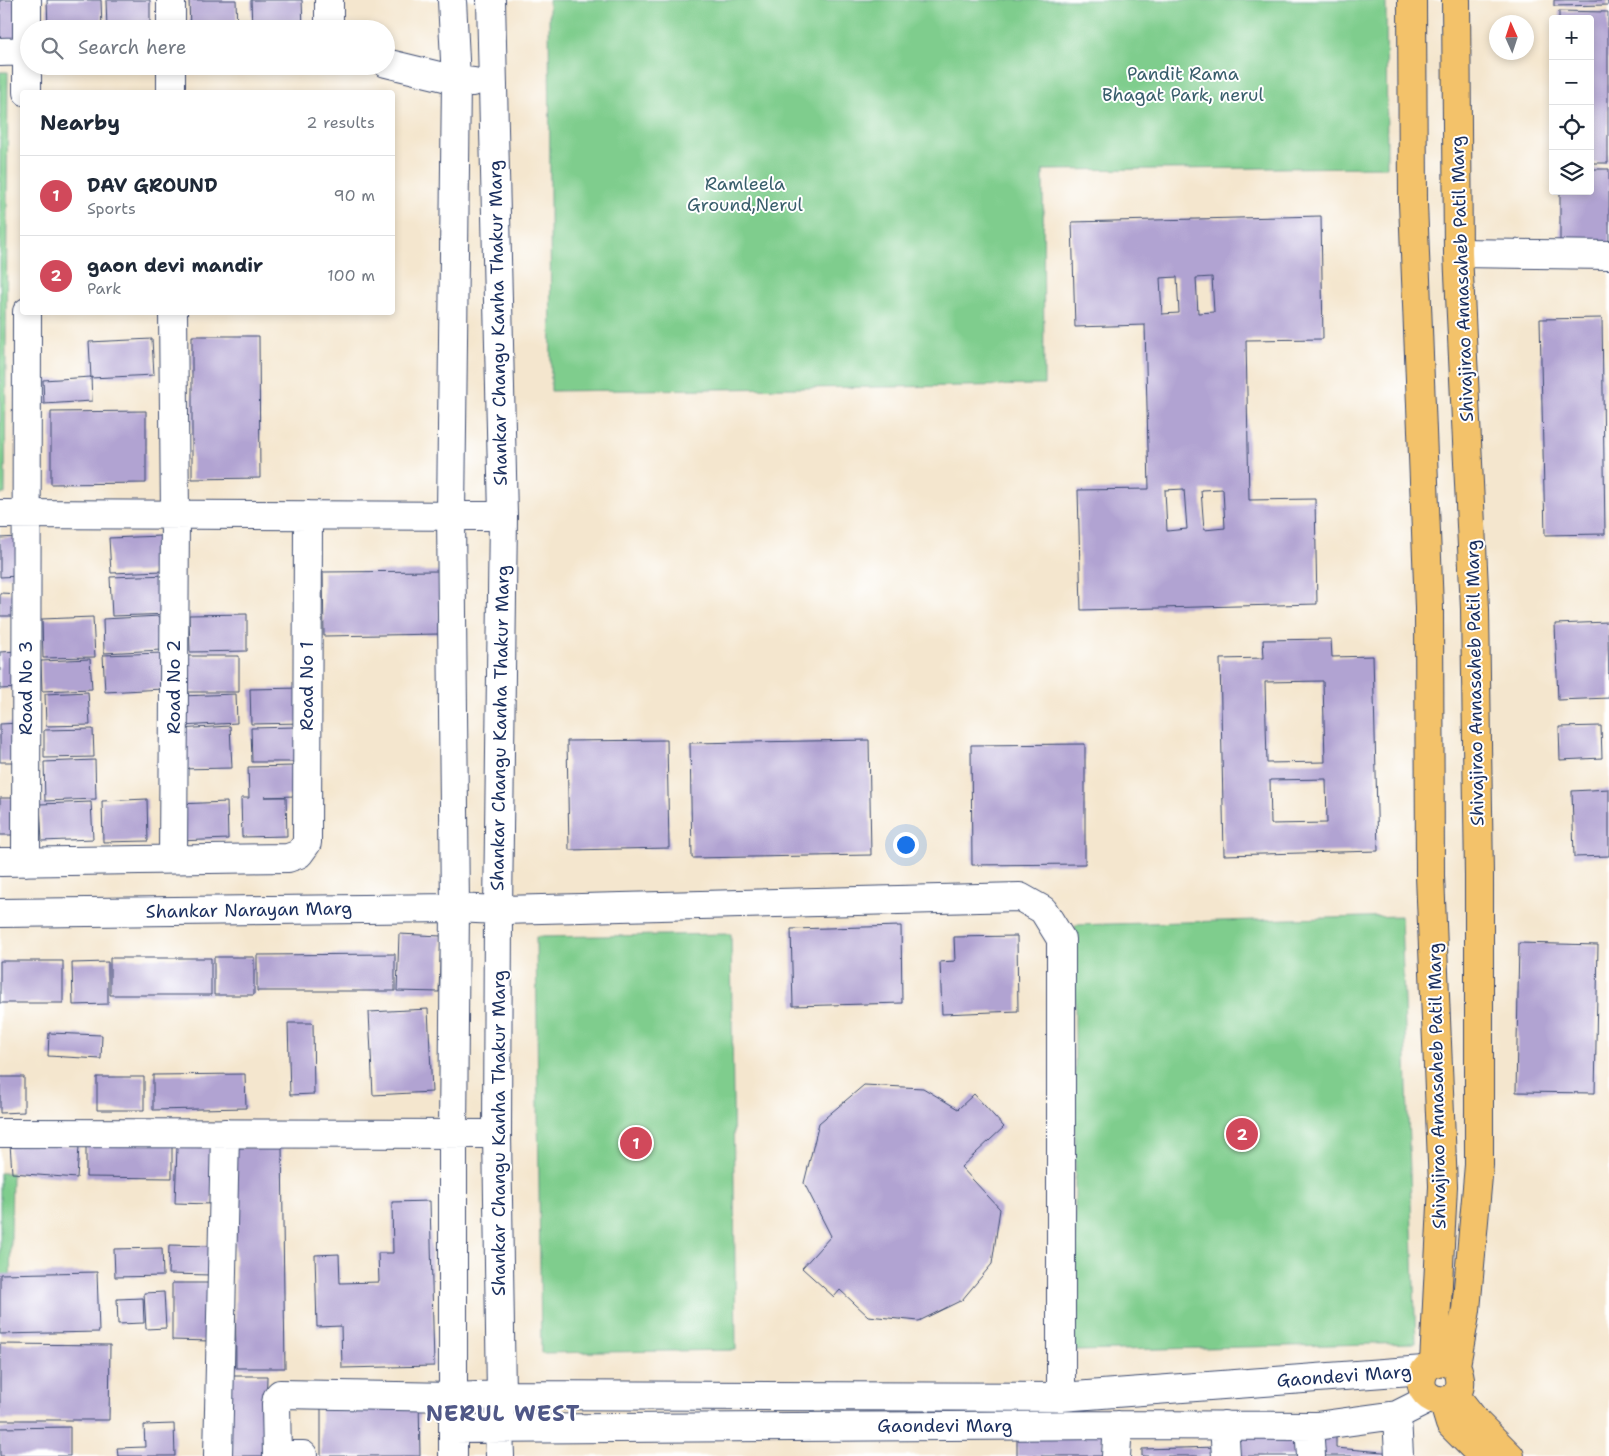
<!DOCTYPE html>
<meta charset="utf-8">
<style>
body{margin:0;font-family:"Shantell Sans",sans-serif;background:#f6f6f7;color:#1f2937}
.controls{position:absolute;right:15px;top:15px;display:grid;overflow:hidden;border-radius:5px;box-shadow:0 2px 8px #0003}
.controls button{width:45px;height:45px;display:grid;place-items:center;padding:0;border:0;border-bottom:1px solid #e0e1e3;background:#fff;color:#1f2937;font:25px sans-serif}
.compass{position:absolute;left:1489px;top:15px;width:45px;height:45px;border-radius:50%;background:#fff;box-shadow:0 2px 8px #0003;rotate:357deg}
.you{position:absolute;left:905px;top:844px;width:18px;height:18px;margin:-12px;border:4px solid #fff;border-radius:50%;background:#1a73e8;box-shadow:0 0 0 8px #1a73e833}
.badge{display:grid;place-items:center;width:32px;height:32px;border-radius:50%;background:#d1495b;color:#fff;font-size:16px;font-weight:700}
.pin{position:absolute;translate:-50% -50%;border:2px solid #fff;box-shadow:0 1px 5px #0006}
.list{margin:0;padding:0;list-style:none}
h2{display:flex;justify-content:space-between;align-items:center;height:65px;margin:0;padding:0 20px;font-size:21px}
h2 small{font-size:16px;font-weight:400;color:#747a83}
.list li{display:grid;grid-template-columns:32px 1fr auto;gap:15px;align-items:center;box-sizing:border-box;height:80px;padding:0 20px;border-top:1px solid #e0e1e3}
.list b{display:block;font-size:19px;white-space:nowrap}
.list p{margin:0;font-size:16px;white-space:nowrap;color:#747a83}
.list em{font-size:16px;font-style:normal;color:#747a83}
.icon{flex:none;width:28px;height:28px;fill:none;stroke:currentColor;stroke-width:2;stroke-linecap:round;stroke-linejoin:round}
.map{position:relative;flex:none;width:1609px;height:1456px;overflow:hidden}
.search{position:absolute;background:#fff;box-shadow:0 2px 8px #0003;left:20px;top:20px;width:375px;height:55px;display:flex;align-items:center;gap:12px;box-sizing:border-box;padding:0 18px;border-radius:28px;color:#747a83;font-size:19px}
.panel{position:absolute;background:#fff;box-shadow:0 2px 8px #0003;left:20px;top:90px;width:375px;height:225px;border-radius:5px}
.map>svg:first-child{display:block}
</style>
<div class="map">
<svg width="1609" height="1456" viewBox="0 0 1609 1456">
<rect width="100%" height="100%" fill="#fff"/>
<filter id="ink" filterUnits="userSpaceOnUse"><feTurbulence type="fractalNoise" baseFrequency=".02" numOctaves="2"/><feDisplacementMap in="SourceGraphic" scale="10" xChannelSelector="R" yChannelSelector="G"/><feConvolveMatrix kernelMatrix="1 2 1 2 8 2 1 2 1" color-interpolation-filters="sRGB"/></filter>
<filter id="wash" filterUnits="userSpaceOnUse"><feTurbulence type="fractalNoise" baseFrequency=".0096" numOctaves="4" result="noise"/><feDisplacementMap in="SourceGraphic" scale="20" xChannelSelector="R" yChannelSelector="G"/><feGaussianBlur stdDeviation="1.12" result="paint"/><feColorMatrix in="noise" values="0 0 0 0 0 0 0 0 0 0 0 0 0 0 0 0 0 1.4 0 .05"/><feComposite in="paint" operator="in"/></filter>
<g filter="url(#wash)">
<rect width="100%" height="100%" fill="#f4e6ce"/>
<path fill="#7fcd8d" stroke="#4d7e76" d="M 549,0 L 1386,0 L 1387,167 L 1043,170 L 1044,385 L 551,391 Z
M 0,72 L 8,72 L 5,494 L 0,494 Z
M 1401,916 L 1416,1343 L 1075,1351 L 1075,925 Z
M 731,934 L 736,1350 L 541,1353 L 536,937 Z
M 0,1173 L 12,1173 L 10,1295 L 0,1294 Z"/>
<g id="blocks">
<path fill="#b1a3d2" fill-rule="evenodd" d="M 0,0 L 21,0 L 21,39 L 0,39 Z
M 47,0 L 101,0 L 102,29 L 48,29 Z
M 106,0 L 150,0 L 150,29 L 107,29 Z
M 189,0 L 236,0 L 237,29 L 190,29 Z
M 251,0 L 302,0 L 303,29 L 252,29 Z
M 1554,0 L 1607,0 L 1608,5 L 1554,6 Z
M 1559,11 L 1608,12 L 1608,163 L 1590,163 L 1590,19 L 1559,19 Z
M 1590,169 L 1609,169 L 1609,245 L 1560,245 L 1560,191 L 1590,191 Z
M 1321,216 L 1323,339 L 1246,340 L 1249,500 L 1315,499 L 1317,604 L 1081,610 L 1078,490 L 1149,489 L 1145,325 L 1075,327 L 1072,222 ZM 1177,277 L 1179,313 L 1162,314 L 1160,278 ZM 1212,277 L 1214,312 L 1198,313 L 1196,278 ZM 1184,489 L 1187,529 L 1167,531 L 1165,490 ZM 1223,489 L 1225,528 L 1204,530 L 1201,490 Z
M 1602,318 L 1605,534 L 1545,535 L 1540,319 Z
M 192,336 L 259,336 L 260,478 L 192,479 Z
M 152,339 L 154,375 L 91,378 L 89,342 Z
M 91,377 L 92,401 L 44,404 L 43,380 Z
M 146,411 L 146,483 L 51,484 L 51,412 Z
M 161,536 L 163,571 L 111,573 L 109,538 Z
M 18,537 L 20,576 L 0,577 L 0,538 Z
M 439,571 L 440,634 L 324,636 L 323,572 Z
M 169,575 L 171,614 L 112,616 L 110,577 Z
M 0,593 L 22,594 L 22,616 L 0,616 Z
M 247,614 L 247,651 L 190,652 L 189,615 Z
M 160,616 L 161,650 L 104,653 L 103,619 Z
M 93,617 L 95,657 L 43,658 L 42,619 Z
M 1608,622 L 1609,698 L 1558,700 L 1555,624 Z
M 1331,639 L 1332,657 L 1373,656 L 1378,851 L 1224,855 L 1220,659 L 1264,658 L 1263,640 ZM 1323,681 L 1325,762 L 1267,763 L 1265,682 ZM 1326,779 L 1327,823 L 1271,824 L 1270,780 Z
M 20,651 L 20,688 L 0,689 L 0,652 Z
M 162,653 L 163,689 L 105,692 L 103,655 Z
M 182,656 L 239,656 L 239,692 L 182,692 Z
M 90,659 L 92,689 L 42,691 L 41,661 Z
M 302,688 L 303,723 L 251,724 L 250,689 Z
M 88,692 L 90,725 L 46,726 L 45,694 Z
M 236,694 L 237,723 L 181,726 L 180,696 Z
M 20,723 L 21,762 L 0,762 L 0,724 Z
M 230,726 L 232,768 L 178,769 L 177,729 Z
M 1601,726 L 1602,758 L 1560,760 L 1559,727 Z
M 296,727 L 297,762 L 252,762 L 251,728 Z
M 93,729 L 94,757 L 44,758 L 44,730 Z
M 667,740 L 669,848 L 569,850 L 567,741 Z
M 869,740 L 871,855 L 692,858 L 690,743 Z
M 1085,744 L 1085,864 L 972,865 L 971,745 Z
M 95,760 L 96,799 L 45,801 L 44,762 Z
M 294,766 L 295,796 L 265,797 L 286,797 L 287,836 L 242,837 L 241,798 L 249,798 L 248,767 Z
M 1609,789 L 1609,856 L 1574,857 L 1572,791 Z
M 0,798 L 14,798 L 15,835 L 0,835 Z
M 147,799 L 148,841 L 103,842 L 102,801 Z
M 91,802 L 93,839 L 42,841 L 40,804 Z
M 227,802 L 228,839 L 179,841 L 177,804 Z
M 901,926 L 902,1003 L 793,1006 L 791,929 Z
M 399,934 L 441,936 L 439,992 L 397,991 Z
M 1017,936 L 1018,1011 L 942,1014 L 940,962 L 955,961 L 954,937 Z
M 1519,943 L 1598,945 L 1595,1093 L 1516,1092 Z
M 395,954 L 395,991 L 257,991 L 257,955 Z
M 214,957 L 254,957 L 254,995 L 214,995 Z
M 110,958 L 211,958 L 211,995 L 110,995 Z
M 0,961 L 63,961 L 63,1003 L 0,1003 Z
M 108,962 L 108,1004 L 73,1005 L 72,963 Z
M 428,1009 L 432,1092 L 373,1095 L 369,1012 Z
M 288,1023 L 313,1023 L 314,1094 L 290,1095 Z
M 49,1033 L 102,1035 L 101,1059 L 48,1056 Z
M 245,1074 L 246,1108 L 153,1110 L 153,1075 Z
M 0,1077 L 24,1077 L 24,1112 L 0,1113 Z
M 97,1077 L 144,1077 L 144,1110 L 97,1110 Z
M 864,1085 L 923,1088 L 958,1109 L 974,1094 L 1004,1127 L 961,1167 L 1000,1209 L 992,1264 L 962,1300 L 919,1321 L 868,1316 L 840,1290 L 834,1297 L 802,1268 L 831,1236 L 804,1183 L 819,1123 Z
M 86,1143 L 172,1144 L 172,1178 L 86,1177 Z
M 10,1144 L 79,1146 L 77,1178 L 12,1173 Z
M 177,1147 L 213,1148 L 212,1204 L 175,1203 Z
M 282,1147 L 285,1368 L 236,1368 L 234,1148 Z
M 430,1201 L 434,1366 L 342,1368 L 341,1326 L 317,1327 L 315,1255 L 339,1254 L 340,1283 L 379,1282 L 378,1253 L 393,1253 L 392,1202 Z
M 169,1245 L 211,1246 L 211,1275 L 168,1274 Z
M 162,1248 L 163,1276 L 115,1277 L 114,1249 Z
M 97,1272 L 99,1332 L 0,1334 L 0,1274 Z
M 172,1283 L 210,1283 L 210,1341 L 172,1340 Z
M 164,1292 L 166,1328 L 146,1329 L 144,1293 Z
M 143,1298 L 144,1323 L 118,1324 L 117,1299 Z
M 0,1344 L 110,1345 L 109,1420 L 0,1420 Z
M 227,1376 L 267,1376 L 265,1456 L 226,1456 Z
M 419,1399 L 420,1456 L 321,1456 L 321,1405 Z
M 174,1424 L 175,1456 L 118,1456 L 117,1448 L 145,1447 L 144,1425 Z
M 70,1427 L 70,1456 L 0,1456 L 0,1428 Z
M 1305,1427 L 1306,1456 L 1237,1456 L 1236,1430 Z
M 1103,1430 L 1104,1456 L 1017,1456 L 1017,1431 Z
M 1319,1437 L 1336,1437 L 1336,1448 L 1394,1453 L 1394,1456 L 1323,1456 Z
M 1219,1447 L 1219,1456 L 1142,1456 L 1142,1449 Z"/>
</g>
</g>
<g filter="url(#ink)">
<use href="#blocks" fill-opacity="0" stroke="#3c4a6f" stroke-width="1"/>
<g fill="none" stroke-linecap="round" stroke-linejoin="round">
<g stroke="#3c4a6f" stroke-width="30">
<path id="minor" d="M 329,0 L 329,29
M 452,0 L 456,80 L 451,515 L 455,908 L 453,1133 L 453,1456
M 491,0 L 503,516 L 498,910 L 497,1134 L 501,1395 L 499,1429 L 500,1456
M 171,29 L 171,0
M 0,52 L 29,51
M 386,63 L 456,80 L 473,82
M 171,66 L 171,92
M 27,92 L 27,0
M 1458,253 L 1609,255
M 173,312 L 175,514 L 173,859
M 0,514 L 503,516
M 0,862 L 288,858 L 299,854 L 307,843 L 308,515
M 26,862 L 27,312
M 0,913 L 455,908 L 498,910 L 1020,897 L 1043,910 L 1061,939 L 1061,1397
M 0,1133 L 497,1134
M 1397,1415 L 1399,1456
M 1224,1425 L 1226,1456
M 1309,1426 L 1311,1456
M 453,1429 L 1118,1425 L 1316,1426 L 1397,1415 L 1431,1398
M 277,1455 L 303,1455
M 218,1456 L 225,1133
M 277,1456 L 276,1404 L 277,1398 L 280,1394 L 454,1397 L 501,1395 L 1061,1397 L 1424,1370
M 1116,1456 L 1118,1425"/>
</g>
<g stroke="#3c4a6f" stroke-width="30">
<path id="major" d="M 1412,0 L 1413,203 L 1429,608 L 1430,876 L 1443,1186 L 1434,1363
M 1441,1361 L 1456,1365 C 1477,1413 1411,1408 1423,1374 C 1426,1366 1433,1363 1441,1361 Z
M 1456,1365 L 1466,1310 L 1479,1165 L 1479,876 L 1475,609 L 1458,253 L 1456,0
M 1455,1395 L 1477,1423 L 1510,1456
M 1443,1401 L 1450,1424 L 1482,1456"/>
</g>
<use href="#minor" stroke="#fff" stroke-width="28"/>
<use href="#major" stroke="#f3c26a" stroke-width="28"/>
</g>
</g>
<g text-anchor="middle" stroke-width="4" stroke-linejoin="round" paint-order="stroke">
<g font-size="18" fill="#395e6c" stroke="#fff">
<text x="1183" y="80">Pandit Rama<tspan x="1183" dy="21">Bhagat Park, nerul</tspan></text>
<text x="745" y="190">Ramleela<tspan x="745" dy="21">Ground,Nerul</tspan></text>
</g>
<g font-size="18" fill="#1b2f5e" stroke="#fff">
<text transform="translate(1462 279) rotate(-92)" y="6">Shivajirao Annasaheb Patil Marg</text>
<text transform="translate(498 323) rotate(-91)" y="6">Shankar Changu Kanha Thakur Marg</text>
<text transform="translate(1475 683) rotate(-91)" y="6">Shivajirao Annasaheb Patil Marg</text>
<text transform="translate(307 686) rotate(-90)" y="6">Road No 1</text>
<text transform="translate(174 687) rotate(-90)" y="6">Road No 2</text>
<text transform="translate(26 688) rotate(-90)" y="6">Road No 3</text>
<text transform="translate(500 728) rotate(-89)" y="6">Shankar Changu Kanha Thakur Marg</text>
<text transform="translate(249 910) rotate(-1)" y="6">Shankar Narayan Marg</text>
<text transform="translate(1437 1086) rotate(-91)" y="6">Shivajirao Annasaheb Patil Marg</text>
<text transform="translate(499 1133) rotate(-90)" y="6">Shankar Changu Kanha Thakur Marg</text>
<text transform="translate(1344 1376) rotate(-4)" y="6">Gaondevi Marg</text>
<text x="945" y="1432">Gaondevi Marg</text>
</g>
<g font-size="22" font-weight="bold" letter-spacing="1" fill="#505887" stroke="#fff">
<text x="503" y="1421">NERUL WEST</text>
</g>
</g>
</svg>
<div class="controls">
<button>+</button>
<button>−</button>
<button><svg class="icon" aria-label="locate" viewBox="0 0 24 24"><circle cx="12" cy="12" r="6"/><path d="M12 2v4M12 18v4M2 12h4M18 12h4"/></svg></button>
<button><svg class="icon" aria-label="layers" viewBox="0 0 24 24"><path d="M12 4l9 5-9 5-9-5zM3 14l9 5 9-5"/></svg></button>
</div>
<svg class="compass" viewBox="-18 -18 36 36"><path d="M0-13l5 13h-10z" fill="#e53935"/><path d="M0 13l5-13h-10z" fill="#747a83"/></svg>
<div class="you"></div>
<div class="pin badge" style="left:636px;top:1143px">1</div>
<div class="pin badge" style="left:1242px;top:1134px">2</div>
<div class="search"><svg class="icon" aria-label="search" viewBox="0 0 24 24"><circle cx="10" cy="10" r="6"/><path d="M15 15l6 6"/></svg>Search here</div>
<section class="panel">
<h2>Nearby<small>2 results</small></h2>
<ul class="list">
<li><span class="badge">1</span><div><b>DAV GROUND</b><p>Sports</p></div><em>90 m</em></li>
<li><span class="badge">2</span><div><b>gaon devi mandir</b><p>Park</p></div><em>100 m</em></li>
</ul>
</section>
</div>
